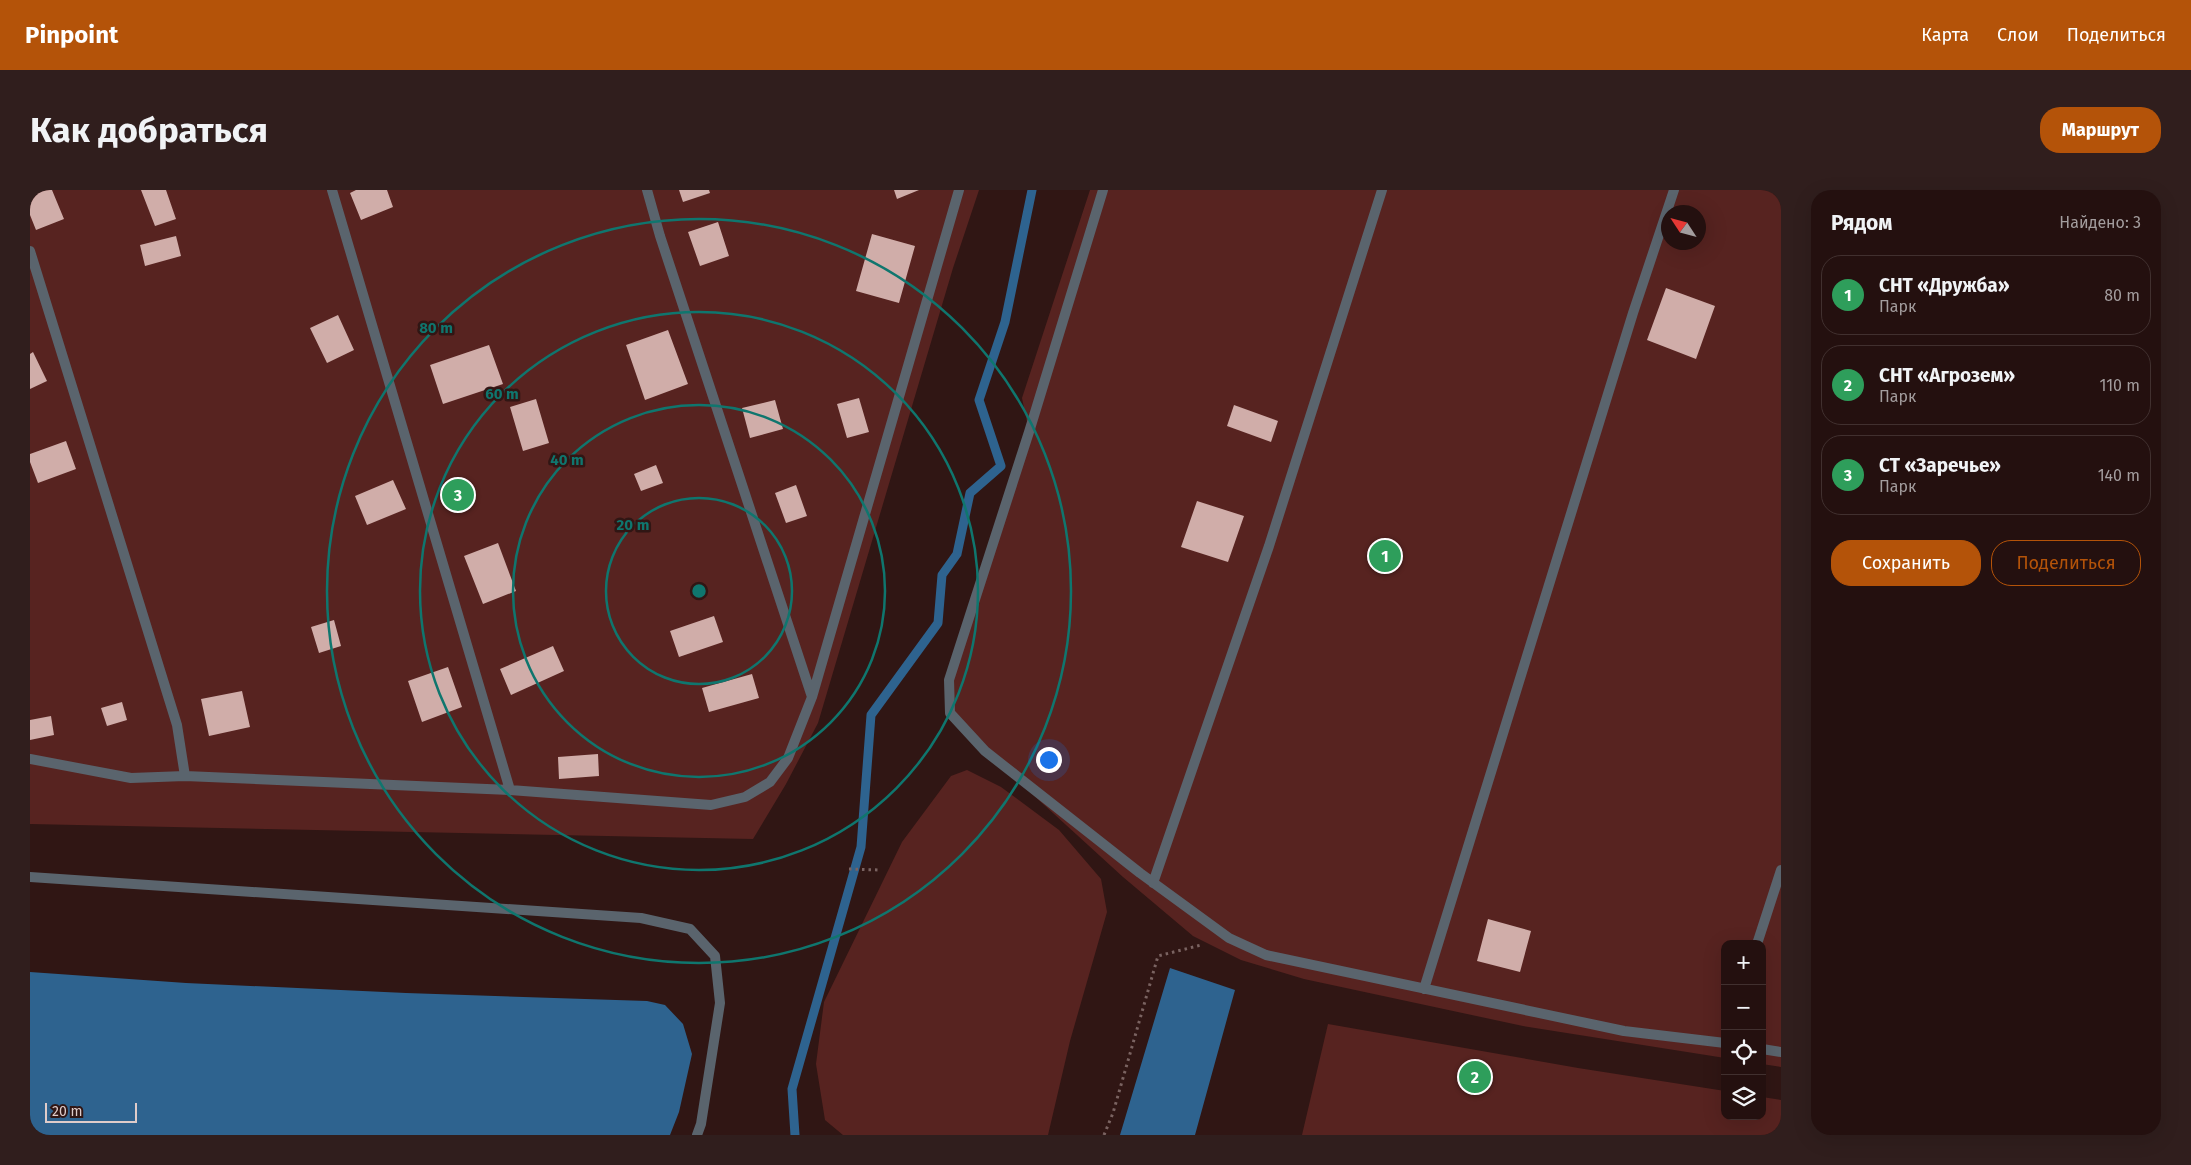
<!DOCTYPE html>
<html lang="ru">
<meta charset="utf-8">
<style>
body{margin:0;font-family:"Fira Sans",sans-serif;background:#301e1d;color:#f1f3f6}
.controls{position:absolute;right:15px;bottom:15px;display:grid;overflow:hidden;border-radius:10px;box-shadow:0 5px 20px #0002}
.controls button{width:45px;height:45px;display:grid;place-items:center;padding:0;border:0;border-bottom:1px solid #41302f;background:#24100f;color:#f1f3f6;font:25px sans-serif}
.compass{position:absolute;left:1631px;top:15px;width:45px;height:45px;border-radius:50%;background:#24100f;box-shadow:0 5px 20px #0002;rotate:306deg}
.scale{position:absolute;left:15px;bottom:12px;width:92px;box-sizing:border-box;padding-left:5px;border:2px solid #dfccca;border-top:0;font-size:14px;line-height:18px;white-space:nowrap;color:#dfccca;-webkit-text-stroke:4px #301614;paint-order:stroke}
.you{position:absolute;left:1018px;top:569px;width:18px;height:18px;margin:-12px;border:4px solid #fff;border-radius:50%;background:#1a73e8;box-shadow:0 0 0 8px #1a73e833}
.badge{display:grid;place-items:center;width:32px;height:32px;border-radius:50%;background:#b45309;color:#fff;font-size:16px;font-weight:700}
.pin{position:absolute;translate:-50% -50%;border:2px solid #fff;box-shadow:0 1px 5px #0006}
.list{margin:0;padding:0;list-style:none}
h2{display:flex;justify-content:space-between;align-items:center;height:65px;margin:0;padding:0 20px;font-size:21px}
h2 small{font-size:16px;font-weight:400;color:#a39d9e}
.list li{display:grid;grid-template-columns:32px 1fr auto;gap:15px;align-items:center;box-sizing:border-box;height:80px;margin:0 10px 10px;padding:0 10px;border:1px solid #41302f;border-radius:20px}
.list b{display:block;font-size:19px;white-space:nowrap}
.list p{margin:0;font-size:16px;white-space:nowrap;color:#a39d9e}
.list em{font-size:16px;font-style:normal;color:#a39d9e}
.actions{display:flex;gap:10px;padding:15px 20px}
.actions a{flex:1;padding:11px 0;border:1px solid #b45309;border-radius:20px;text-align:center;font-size:18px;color:#b45309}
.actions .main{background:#b45309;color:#fff}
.icon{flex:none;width:28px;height:28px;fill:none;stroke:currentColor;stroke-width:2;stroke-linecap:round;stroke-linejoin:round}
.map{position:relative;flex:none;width:1751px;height:945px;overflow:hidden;border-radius:20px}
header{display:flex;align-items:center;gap:30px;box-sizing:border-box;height:70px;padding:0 25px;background:#b45309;color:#fff}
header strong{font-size:24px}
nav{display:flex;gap:28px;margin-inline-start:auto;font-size:18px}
.intro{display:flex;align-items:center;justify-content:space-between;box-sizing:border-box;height:120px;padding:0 30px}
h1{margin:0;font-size:35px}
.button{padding:12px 22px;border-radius:20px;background:#b45309;color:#fff;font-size:18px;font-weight:700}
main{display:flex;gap:30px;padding:0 30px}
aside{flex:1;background:#24100f;border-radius:20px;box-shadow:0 5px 20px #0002}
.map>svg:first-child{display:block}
</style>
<header>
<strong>Pinpoint</strong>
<nav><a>Карта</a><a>Слои</a><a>Поделиться</a></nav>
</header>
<div class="intro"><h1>Как добраться</h1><a class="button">Маршрут</a></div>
<main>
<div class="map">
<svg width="1751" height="945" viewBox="0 0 1751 945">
<rect width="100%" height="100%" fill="#301614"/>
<path fill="#572320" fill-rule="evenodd" d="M 0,0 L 949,0 L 923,78 L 788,533 L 756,594 L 723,649 L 0,634 Z
M 1060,0 L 1751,0 L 1751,877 L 1732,874 L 1732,754 L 1695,754 L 1695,868 L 1493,836 L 1274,789 L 1211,770 L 1163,746 L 1093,687 L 955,561 L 920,523 L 919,490 L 999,242 L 992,208 ZM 1638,22 L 1668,22 L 1668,52 L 1638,52 Z
M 937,580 L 971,597 L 1029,640 L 1071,689 L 1077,722 L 1040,851 L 1018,945 L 813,945 L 795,930 L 786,874 L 794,812 L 872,652 L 921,586 Z
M 1298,834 L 1548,878 L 1695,901 L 1695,926 L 1732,926 L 1732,907 L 1751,910 L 1751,945 L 1272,945 Z"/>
<path fill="#2e638f" d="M 1140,778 L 1205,800 L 1165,945 L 1090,945 Z
M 0,782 L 156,793 L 376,803 L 617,811 L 635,815 L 653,834 L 662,864 L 649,922 L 640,945 L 0,945 Z"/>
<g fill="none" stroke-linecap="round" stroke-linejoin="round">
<path stroke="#2e638f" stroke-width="9" d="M 765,945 L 762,899 L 831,657 L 841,525 L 908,433 L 912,385 L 927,364 L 940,303 L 971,276 L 949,210 L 975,132 L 1002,0"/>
</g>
<path fill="#d0ada9" d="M 3,0 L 22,0 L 34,29 L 6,40 L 0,25 L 0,1 Z
M 111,0 L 136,0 L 146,29 L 125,36 Z
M 326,0 L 357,0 L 363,17 L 331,30 L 320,3 Z
M 649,0 L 679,0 L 680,3 L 653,12 Z
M 864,0 L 889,0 L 867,9 Z
M 688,32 L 699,66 L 670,76 L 658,42 Z
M 842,44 L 885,56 L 869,113 L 826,101 Z
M 146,46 L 151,66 L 115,76 L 110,55 Z
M 1636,98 L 1685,116 L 1666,169 L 1617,150 Z
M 308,125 L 324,160 L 297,173 L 280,138 Z
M 638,140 L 658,194 L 615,210 L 596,155 Z
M 459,155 L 473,194 L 413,214 L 400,175 Z
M 3,162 L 17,191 L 0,199 L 0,164 Z
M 829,208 L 839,242 L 817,248 L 807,214 Z
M 506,209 L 519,253 L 493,261 L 480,217 Z
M 745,210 L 753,239 L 720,248 L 712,218 Z
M 1204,215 L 1248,231 L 1241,252 L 1197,236 Z
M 36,251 L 46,279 L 8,293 L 0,272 L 0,264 Z
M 626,275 L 633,293 L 611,301 L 604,284 Z
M 363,290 L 376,319 L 337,335 L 325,306 Z
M 766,295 L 777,326 L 756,333 L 745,303 Z
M 1167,311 L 1214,326 L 1198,372 L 1151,357 Z
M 468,353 L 486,401 L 453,414 L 434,366 Z
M 684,426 L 693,452 L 649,467 L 640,441 Z
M 304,430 L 311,456 L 289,463 L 281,437 Z
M 523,456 L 534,481 L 481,505 L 470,479 Z
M 418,477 L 432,517 L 392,532 L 378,491 Z
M 722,484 L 729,508 L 679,522 L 672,498 Z
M 212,501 L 220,537 L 179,546 L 171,509 Z
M 92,512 L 97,530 L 77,536 L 71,518 Z
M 21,526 L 24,545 L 0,550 L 0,530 Z
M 568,564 L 569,586 L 529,589 L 528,567 Z
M 1458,729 L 1501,741 L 1490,782 L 1447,771 Z"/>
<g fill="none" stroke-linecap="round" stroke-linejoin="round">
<path stroke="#7a6361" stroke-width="3" stroke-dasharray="2.5 4" stroke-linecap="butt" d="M 819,679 L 849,680
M 1074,945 L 1083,923 L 1128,766 L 1171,755"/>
<path stroke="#5a646d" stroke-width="10" d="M 302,0 L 480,600
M 617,0 L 630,46 L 782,507
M 1073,0 L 999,242 L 919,490 L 920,523 L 955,561 L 1110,683 L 1199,748 L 1236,765 L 1594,841 L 1695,853
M 0,61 L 147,535 L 155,586
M 0,569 L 101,588 L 155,586 L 480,600 L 681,615 L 715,607 L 740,592 L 758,568 L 782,507 L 929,0
M 0,687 L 611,728 L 660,739 L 685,766 L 690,813 L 671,934 L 667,945
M 1123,693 L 1239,356 L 1352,0
M 1727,754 L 1751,680
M 1394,799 L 1603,123 L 1644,0
M 1732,859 L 1751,862"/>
</g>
<g fill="none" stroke="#0f766e" stroke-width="2.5">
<circle cx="669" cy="401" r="93"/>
<circle cx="669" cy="401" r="186"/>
<circle cx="669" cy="401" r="279"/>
<circle cx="669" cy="401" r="372"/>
</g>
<circle cx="669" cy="401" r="8" fill="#0f766e" stroke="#301614" stroke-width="2.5"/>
<g font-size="15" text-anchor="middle" font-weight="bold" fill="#0f766e" stroke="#301614" stroke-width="5" stroke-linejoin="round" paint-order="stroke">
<text x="406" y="143">80 m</text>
<text x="472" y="209">60 m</text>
<text x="537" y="275">40 m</text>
<text x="603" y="340">20 m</text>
</g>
</svg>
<div class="controls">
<button>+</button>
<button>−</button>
<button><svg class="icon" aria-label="locate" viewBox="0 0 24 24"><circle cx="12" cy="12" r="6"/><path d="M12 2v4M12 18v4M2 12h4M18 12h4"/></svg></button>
<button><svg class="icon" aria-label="layers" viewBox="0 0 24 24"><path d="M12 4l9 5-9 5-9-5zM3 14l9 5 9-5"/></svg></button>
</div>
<svg class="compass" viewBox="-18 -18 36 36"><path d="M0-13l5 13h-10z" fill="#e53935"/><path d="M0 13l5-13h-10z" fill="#a39d9e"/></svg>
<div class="scale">20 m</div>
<div class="you"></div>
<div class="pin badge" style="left:1355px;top:366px;background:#2e9e5b">1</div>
<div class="pin badge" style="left:1445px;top:887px;background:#2e9e5b">2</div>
<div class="pin badge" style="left:428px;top:305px;background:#2e9e5b">3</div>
</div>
<aside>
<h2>Рядом<small>Найдено: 3</small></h2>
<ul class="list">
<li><span class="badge" style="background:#2e9e5b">1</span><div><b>СНТ «Дружба»</b><p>Парк</p></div><em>80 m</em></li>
<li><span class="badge" style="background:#2e9e5b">2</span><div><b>СНТ «Агрозем»</b><p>Парк</p></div><em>110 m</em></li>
<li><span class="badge" style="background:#2e9e5b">3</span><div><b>СТ «Заречье»</b><p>Парк</p></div><em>140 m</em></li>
</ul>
<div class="actions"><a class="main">Сохранить</a><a>Поделиться</a></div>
</aside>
</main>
